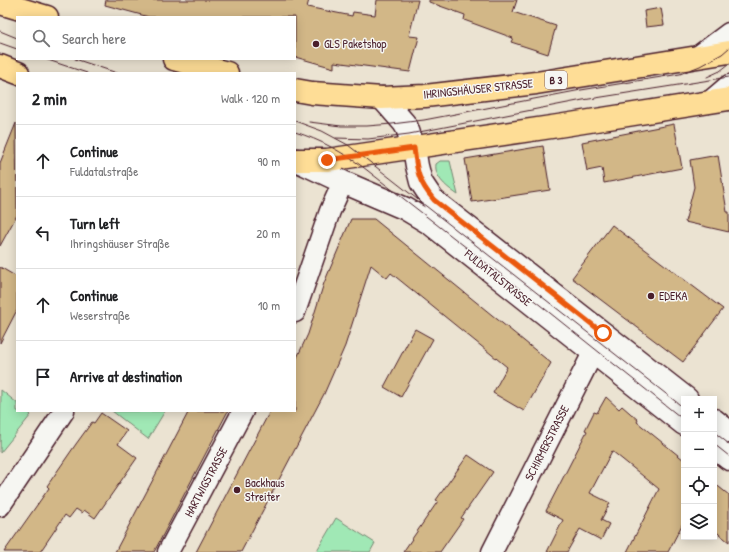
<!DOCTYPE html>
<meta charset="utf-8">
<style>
body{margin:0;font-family:"Patrick Hand",sans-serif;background:#f6f6f6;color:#202124}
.controls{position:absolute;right:12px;bottom:12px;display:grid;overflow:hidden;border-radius:0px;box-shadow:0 2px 10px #0003}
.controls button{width:36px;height:36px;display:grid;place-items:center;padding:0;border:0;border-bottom:1px solid #e0e0e0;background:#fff;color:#202124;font:20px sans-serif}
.stop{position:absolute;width:12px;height:12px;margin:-9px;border:3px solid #ea580c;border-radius:50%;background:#fff}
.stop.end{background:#ea580c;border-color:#fff;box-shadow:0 1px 4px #0008}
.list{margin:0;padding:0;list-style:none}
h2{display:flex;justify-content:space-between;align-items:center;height:52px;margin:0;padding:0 16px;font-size:17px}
h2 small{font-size:13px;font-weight:400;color:#757577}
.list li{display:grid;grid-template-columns:26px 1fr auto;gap:12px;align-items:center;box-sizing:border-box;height:72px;padding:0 16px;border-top:1px solid #e0e0e0}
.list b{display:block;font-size:15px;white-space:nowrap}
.list p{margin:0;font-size:13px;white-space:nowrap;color:#757577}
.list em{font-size:13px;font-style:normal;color:#757577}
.icon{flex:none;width:22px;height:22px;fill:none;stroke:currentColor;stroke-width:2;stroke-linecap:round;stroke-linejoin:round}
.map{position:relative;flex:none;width:729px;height:552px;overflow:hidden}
.search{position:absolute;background:#fff;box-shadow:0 2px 10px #0003;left:16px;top:16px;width:280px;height:44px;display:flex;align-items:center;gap:10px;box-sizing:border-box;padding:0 14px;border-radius:0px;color:#757577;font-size:15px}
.panel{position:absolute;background:#fff;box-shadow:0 2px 10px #0003;left:16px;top:72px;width:280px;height:340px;border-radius:0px}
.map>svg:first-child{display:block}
</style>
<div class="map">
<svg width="729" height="552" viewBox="0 0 729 552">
<rect width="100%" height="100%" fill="#ebe3d2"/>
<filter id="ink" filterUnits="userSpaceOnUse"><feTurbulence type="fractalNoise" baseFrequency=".025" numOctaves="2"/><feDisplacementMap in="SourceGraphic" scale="8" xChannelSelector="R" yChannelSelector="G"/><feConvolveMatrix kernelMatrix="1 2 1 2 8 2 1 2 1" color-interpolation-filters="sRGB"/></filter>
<g filter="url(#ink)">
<path fill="#a0e8b5" stroke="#758470" d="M 440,161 L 450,161 L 458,195 C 448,188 434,178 436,164 Z
M 1,390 L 17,403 L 17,411 L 27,411 L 31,415 L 0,453 Z
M 112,411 L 165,411 L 148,439 Z
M 336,518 L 375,543 L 370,552 L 316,552 Z"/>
<path fill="#d2b787" stroke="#4a1f2b" d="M 106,0 L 309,0 L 307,7 L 352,16 L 353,12 L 375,15 L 377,0 L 418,0 L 409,36 L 419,37 L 410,72 L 334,62 L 334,68 L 295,57 L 295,17 L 149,17 L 105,5 Z
M 429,0 L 517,0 L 513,12 L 556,26 L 548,54 L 511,42 L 513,38 L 464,20 L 465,15 L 429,2 Z
M 661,8 L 664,25 L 646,27 L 644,11 Z
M 16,123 L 17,215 L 0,246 L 0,163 Z
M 674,124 L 682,168 L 604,183 L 602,168 L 587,171 L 582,142 Z
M 543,146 L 550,190 L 472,202 L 465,159 Z
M 718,155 L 727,212 L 729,212 L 729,232 L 685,222 L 694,187 L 690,160 Z
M 351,219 L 374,219 L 551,363 L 524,411 L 493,393 L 507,367 L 391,273 L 387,278 L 371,265 L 345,346 L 324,394 L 241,552 L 196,552 L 270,411 L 295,411 L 295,362 L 308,334 L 324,283 Z
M 612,225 L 723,309 L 683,362 L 572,278 Z
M 0,267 L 17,277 L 17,310 L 0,343 Z
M 415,329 L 433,339 L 401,397 L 384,387 Z
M 606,397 L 619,409 L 622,406 L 638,420 L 637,422 L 684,460 L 684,521 L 668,552 L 627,552 L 659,489 L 612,451 L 590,493 L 610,503 L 601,520 L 609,524 L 601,540 L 580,529 L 567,552 L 547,552 L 563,520 L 546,511 L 587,431 L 585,430 L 594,412 L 597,413 Z
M 189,411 L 228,411 L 154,552 L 115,552 Z
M 101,413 L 127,431 L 118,444 L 137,458 L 95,518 L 84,510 L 82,513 L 76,509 L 69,518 L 65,515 L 40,552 L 4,552 L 49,488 L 47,486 L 76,444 L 92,422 L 94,423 Z
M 468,455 L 493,472 L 461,518 L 463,519 L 440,552 L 403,552 L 438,501 L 436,500 Z
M 714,483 L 729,495 L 729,542 L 714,530 Z"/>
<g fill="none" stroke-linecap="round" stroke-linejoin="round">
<g stroke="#4a1f2b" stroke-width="23">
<path id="minor" d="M 697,57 L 729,33
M 709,102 L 729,85
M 295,312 L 330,211 L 343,182
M 0,506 L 64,411
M 168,552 L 243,411
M 492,552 L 600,339"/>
</g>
<g stroke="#4a1f2b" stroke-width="25">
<path id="secondary" d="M 382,98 L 404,123 L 407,128 L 414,148 L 417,166 L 421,182 L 433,200 L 687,399
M 296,160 L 343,182 L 406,209 L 431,224 L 684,424
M 714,420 L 729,432
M 714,447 L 729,459"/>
</g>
<g stroke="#4a1f2b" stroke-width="25">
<path id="primary" d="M 0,3 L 47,17
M 174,59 L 227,73
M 0,66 L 18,73
M 295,90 L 312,93 L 382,98 L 425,96 L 536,83 L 729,52
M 295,160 L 327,160 L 558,126 L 729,99"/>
</g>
<use href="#minor" stroke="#f6f6f2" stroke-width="20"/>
<use href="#secondary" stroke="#f6f6f2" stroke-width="22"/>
<use href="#primary" stroke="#fedd96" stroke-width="22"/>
<path stroke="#4a1f2b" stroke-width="1" d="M 0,31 L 17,38
M 0,43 L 17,49
M 45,59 L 87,73
M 75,59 L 117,73
M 707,77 L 720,71 L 729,64
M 295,121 L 322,131 L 348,145 L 684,408
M 309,122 L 341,126 L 367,126 L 392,124 L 424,120 L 581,90 L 680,74 L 700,66 L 722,54 L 729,48
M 295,132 C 321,140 342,152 363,167 L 540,305 L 684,420
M 336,138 L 368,139 L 409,134 L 583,100 L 729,77
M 714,432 L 729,444
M 714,444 L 729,456"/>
</g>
</g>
<g fill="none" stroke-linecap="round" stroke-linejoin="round" filter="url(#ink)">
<path stroke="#ea580c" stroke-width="5" d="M 327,160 L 414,148 C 417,172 418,181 434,200 L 603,333"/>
</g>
<g fill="#4a1f2b" stroke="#f6f6f2" stroke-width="1.5">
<circle cx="316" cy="44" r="4"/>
<circle cx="651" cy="296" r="4"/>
<circle cx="237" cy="490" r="4"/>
</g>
<g text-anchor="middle" stroke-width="3" stroke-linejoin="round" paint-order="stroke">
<rect fill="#f6f6f2" stroke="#7e6067" stroke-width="1" x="545" y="71" width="22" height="18" rx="3"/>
<g font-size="11" font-weight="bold" fill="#4a1f2b">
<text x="556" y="84">B 3</text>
</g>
<g font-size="12" fill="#4a1f2b" stroke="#f6f6f2" text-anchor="start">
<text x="324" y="48">GLS Paketshop</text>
<text x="659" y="300">EDEKA</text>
<text x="245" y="487">Backhaus<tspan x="245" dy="14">Streiter</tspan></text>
</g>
<g font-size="12" fill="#4a1f2b" stroke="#f6f6f2">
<text transform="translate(478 89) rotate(-6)" y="4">IHRINGSHÄUSER STRASSE</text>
<text transform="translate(498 278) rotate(39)" y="4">FULDATALSTRASSE</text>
<text transform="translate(547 443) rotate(-63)" y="4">SCHIRMERSTRASSE</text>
<text transform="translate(206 482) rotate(-62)" y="4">HARTWIGSTRASSE</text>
</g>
</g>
</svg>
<div class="controls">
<button>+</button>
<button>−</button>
<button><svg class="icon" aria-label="locate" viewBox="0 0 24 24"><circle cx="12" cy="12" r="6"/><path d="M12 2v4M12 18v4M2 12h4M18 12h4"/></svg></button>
<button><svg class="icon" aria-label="layers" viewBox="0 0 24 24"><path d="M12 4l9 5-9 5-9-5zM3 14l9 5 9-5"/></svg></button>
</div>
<div class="stop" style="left:603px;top:333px"></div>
<div class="stop end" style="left:327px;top:160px"></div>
<div class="search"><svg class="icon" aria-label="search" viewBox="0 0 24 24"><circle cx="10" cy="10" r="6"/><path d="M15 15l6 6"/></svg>Search here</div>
<section class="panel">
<h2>2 min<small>Walk · 120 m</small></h2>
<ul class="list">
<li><svg class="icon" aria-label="ahead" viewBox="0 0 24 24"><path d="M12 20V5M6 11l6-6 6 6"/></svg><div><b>Continue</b><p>Fuldatalstraße</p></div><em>90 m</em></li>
<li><svg class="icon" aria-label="left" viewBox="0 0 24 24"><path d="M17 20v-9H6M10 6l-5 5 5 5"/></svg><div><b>Turn left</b><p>Ihringshäuser Straße</p></div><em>20 m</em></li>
<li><svg class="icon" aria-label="ahead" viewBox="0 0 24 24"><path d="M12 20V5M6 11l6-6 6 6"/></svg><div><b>Continue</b><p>Weserstraße</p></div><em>10 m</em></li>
<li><svg class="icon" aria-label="arrive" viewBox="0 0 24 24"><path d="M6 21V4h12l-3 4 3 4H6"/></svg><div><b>Arrive at destination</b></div></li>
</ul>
</section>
</div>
